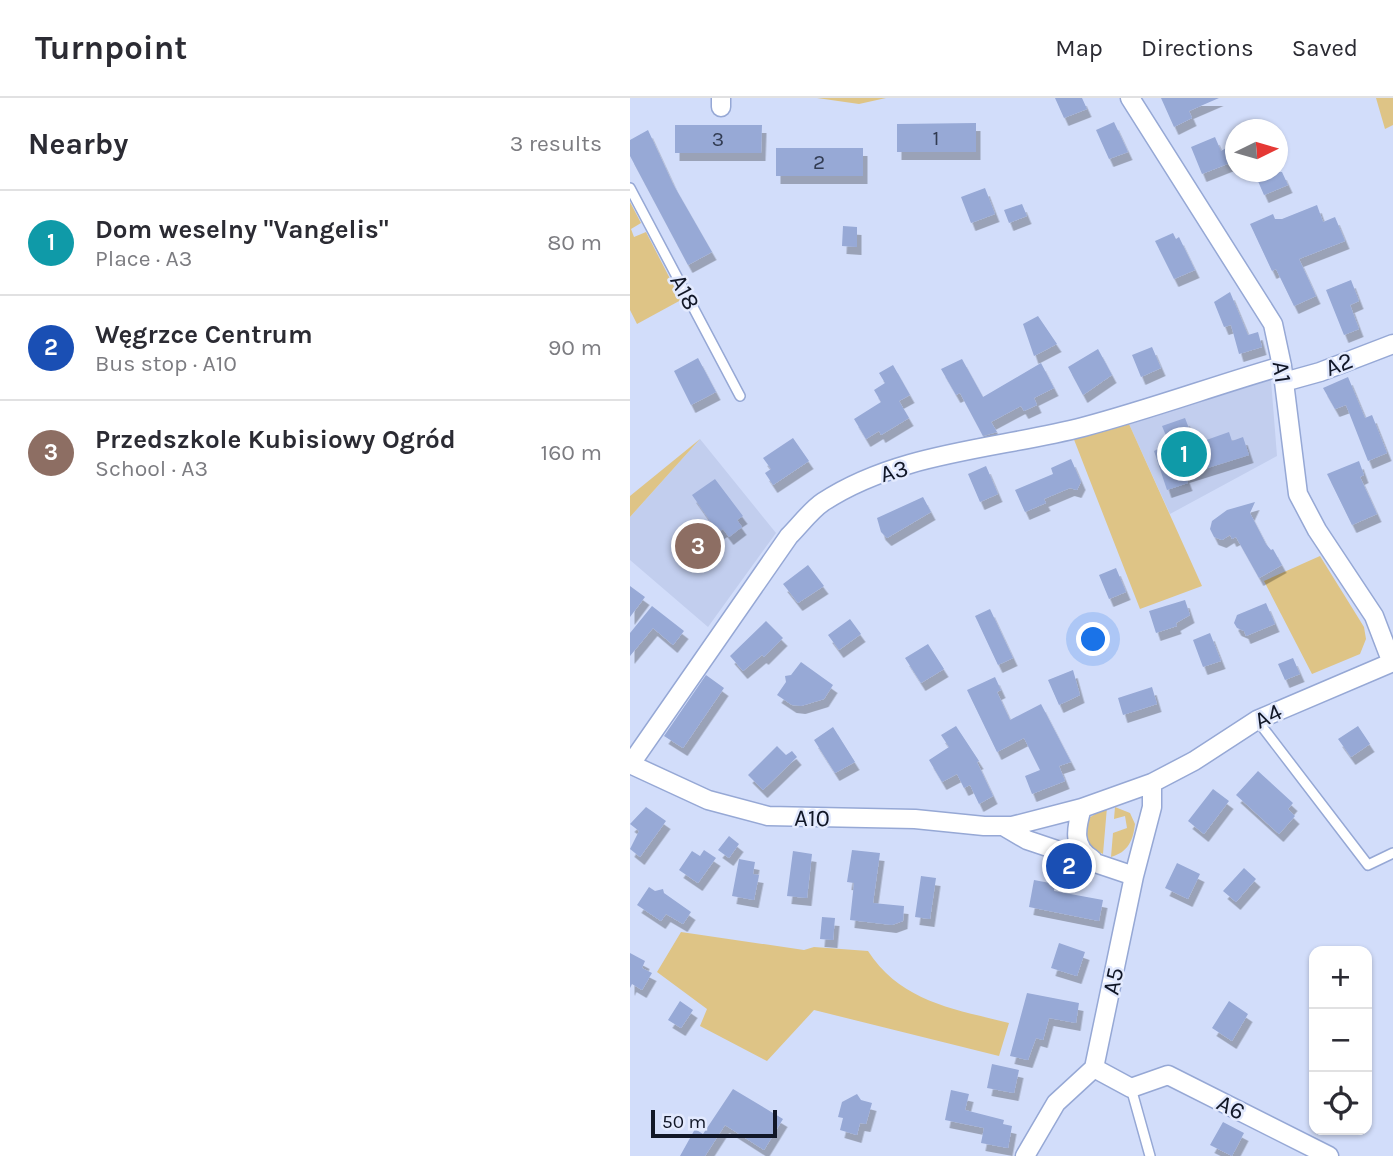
<!DOCTYPE html>
<meta charset="utf-8">
<style>
body{margin:0;font-family:Karla,sans-serif;background:#f2f2f3;color:#2b2b33}
.controls{position:absolute;right:21px;bottom:21px;display:grid;overflow:hidden;border-radius:14px;box-shadow:0 2px 5px #0004}
.controls button{width:63px;height:63px;display:grid;place-items:center;padding:0;border:0;border-bottom:2px solid #e1e1e2;background:#fff;color:#2b2b33;font:35px sans-serif}
.compass{position:absolute;left:595px;top:21px;width:63px;height:63px;border-radius:50%;background:#fff;box-shadow:0 2px 5px #0004;rotate:85deg}
.scale{position:absolute;left:21px;bottom:18px;width:126px;box-sizing:border-box;padding-left:7px;border:4px solid #111727;border-top:0;font-size:19px;line-height:24px;white-space:nowrap;color:#111727;-webkit-text-stroke:5px #e3eafe;paint-order:stroke}
.you{position:absolute;left:464px;top:542px;width:24px;height:24px;margin:-18px;border:5px solid #fff;border-radius:50%;background:#1a73e8;box-shadow:0 0 0 10px #1a73e833}
.badge{display:grid;place-items:center;width:46px;height:46px;border-radius:50%;background:#6d5928;color:#fff;font-size:23px;font-weight:700}
.pin{position:absolute;translate:-50% -50%;border:4px solid #fff;box-shadow:0 2px 7px #0006}
.list{margin:0;padding:0;list-style:none}
h2{display:flex;justify-content:space-between;align-items:center;height:91px;margin:0;padding:0 28px;font-size:30px}
h2 small{font-size:23px;font-weight:400;color:#7c7c81}
.list li{display:grid;grid-template-columns:46px 1fr auto;gap:21px;align-items:center;box-sizing:border-box;height:105px;padding:0 28px;border-top:2px solid #e1e1e2}
.list b{display:block;font-size:26px;white-space:nowrap}
.list p{margin:0;font-size:23px;white-space:nowrap;color:#7c7c81}
.list em{font-size:23px;font-style:normal;color:#7c7c81}
.icon{flex:none;width:38px;height:38px;fill:none;stroke:currentColor;stroke-width:2;stroke-linecap:round;stroke-linejoin:round}
.map{position:relative;flex:none;width:763px;height:1058px;overflow:hidden}
header{display:flex;align-items:center;gap:42px;box-sizing:border-box;height:98px;padding:0 35px;background:#fff;border-bottom:2px solid #e1e1e2}
header strong{font-size:33px}
nav{display:flex;gap:38px;margin-inline-start:auto;font-size:24px}
main{display:flex}
aside{flex:1;background:#fff}
.map>svg:first-child{display:block}
</style>
<header>
<strong>Turnpoint</strong>
<nav><a>Map</a><a>Directions</a><a>Saved</a></nav>
</header>
<main>
<aside>
<h2>Nearby<small>3 results</small></h2>
<ul class="list">
<li><span class="badge" style="background:#0f9aa8">1</span><div><b>Dom weselny &quot;Vangelis&quot;</b><p>Place · A3</p></div><em>80 m</em></li>
<li><span class="badge" style="background:#1a4fb4">2</span><div><b>Węgrzce Centrum</b><p>Bus stop · A10</p></div><em>90 m</em></li>
<li><span class="badge" style="background:#8d6e63">3</span><div><b>Przedszkole Kubisiowy Ogród</b><p>School · A3</p></div><em>160 m</em></li>
</ul>
</aside>
<div class="map">
<svg width="763" height="1058" viewBox="0 0 763 1058">
<defs>
<filter id="shadow"><feDropShadow dx="4.5" dy="8" stdDeviation="0" flood-color="#0004"/></filter>
</defs>
<rect width="100%" height="100%" fill="#d2ddfa"/>
<path fill="#c2ceee" d="M 641,282 L 647,358 L 540,416 L 499,326 Z
M 70,341 L 146,435 L 78,529 L 0,462 L 0,419 Z"/>
<path fill="#dec486" d="M 187,0 L 256,0 L 229,6 Z
M 746,0 L 763,0 L 763,27 L 755,31 Z
M 0,104 L 11,125 L 1,131 L 4,139 L 16,134 L 51,202 L 7,226 L 0,212 Z
M 499,326 L 572,488 L 510,511 L 443,339 Z
M 70,341 L 0,419 L 0,398 Z
M 690,458 L 734,529 L 736,541 L 730,556 L 682,576 L 634,483 Z
M 477,709 L 473,756 L 460,750 L 454,741 L 457,721 Z
M 485,709 L 500,715 L 505,726 C 503,743 498,754 481,759 L 483,735 L 497,730 L 495,718 L 484,721 Z
M 51,834 L 174,852 L 184,849 L 238,853 C 271,904 324,911 379,925 L 369,958 L 184,912 L 137,963 L 70,928 L 77,911 L 27,874 Z"/>
<path fill="#97a9d6" filter="url(#shadow)" d="M 425,0 L 452,0 L 457,11 L 434,20 Z
M 531,0 L 589,0 L 559,13 L 562,20 L 544,29 Z
M 484,24 L 498,54 L 479,61 L 466,32 Z
M 346,25 L 346,54 L 267,54 L 267,26 Z
M 45,27 L 132,27 L 131,55 L 45,55 Z
M 18,32 L 43,86 L 82,154 L 58,167 L 0,58 L 0,42 Z
M 585,39 L 591,53 L 605,45 L 605,63 L 572,76 L 561,49 Z
M 146,50 L 233,50 L 233,78 L 146,78 Z
M 624,74 L 652,74 L 658,87 L 634,97 Z
M 355,90 L 365,116 L 341,125 L 331,99 Z
M 392,106 L 397,118 L 379,125 L 374,112 Z
M 687,107 L 693,124 L 705,119 L 715,143 L 669,161 L 686,198 L 664,208 L 646,171 L 642,173 L 620,126 L 643,116 L 645,121 L 652,121 Z
M 213,128 L 227,129 L 227,149 L 212,148 Z
M 543,135 L 546,141 L 549,139 L 565,172 L 544,181 L 525,143 Z
M 721,182 L 729,203 L 720,207 L 729,231 L 714,237 L 696,192 Z
M 600,194 L 618,237 L 628,234 L 632,249 L 609,256 L 601,227 L 594,229 L 584,204 Z
M 408,218 L 427,246 L 404,258 L 393,226 Z
M 522,249 L 531,270 L 511,279 L 502,257 Z
M 468,251 L 482,277 L 453,297 L 438,269 Z
M 68,260 L 86,294 L 61,307 L 44,273 Z
M 332,261 L 353,299 L 411,265 L 424,290 L 404,300 L 407,307 L 394,313 L 391,308 L 361,324 L 367,334 L 353,338 L 330,295 L 326,297 L 311,271 Z
M 263,267 L 280,297 L 269,303 L 279,320 L 251,337 L 249,333 L 236,341 L 224,321 L 251,304 L 244,292 L 255,285 L 249,275 Z
M 718,279 L 735,320 L 742,317 L 757,355 L 738,363 L 716,307 L 705,311 L 693,290 Z
M 555,320 L 565,346 L 599,334 L 602,343 L 613,339 L 619,357 L 555,377 L 558,385 L 537,392 L 524,353 L 539,345 L 532,328 Z
M 163,340 L 179,363 L 143,387 L 135,375 L 141,371 L 133,360 Z
M 441,361 L 451,384 L 447,392 L 440,390 L 414,401 L 416,405 L 395,414 L 385,392 L 423,376 L 421,370 Z
M 729,363 L 734,377 L 730,379 L 747,416 L 722,427 L 697,376 Z
M 356,368 L 368,396 L 350,404 L 338,376 Z
M 85,381 L 113,418 L 107,422 L 112,429 L 99,439 L 93,431 L 88,434 L 62,397 Z
M 293,399 L 301,414 L 257,440 L 251,434 L 247,420 Z
M 625,404 L 620,415 L 636,446 L 641,452 L 643,451 L 652,467 L 629,480 L 606,439 L 602,441 L 600,437 L 592,442 L 584,439 L 580,431 L 582,423 L 597,412 Z
M 178,467 L 194,488 L 168,505 L 153,486 Z
M 486,470 L 496,494 L 479,501 L 469,477 Z
M 0,488 L 15,499 L 0,519 Z
M 555,502 L 560,517 L 546,525 L 547,528 L 526,535 L 519,513 Z
M 636,505 L 645,526 L 616,538 L 614,533 L 607,530 L 604,525 L 607,517 Z
M 22,508 L 54,533 L 43,547 L 23,530 L 0,558 L 0,535 Z
M 360,511 L 383,560 L 368,567 L 345,518 Z
M 220,521 L 231,536 L 209,552 L 198,537 Z
M 136,523 L 153,540 L 134,559 L 132,557 L 113,573 L 100,558 Z
M 580,535 L 591,563 L 573,569 L 563,542 Z
M 298,546 L 314,571 L 291,585 L 275,560 Z
M 663,560 L 670,576 L 655,582 L 648,566 Z
M 171,564 L 203,587 L 194,601 L 171,608 L 162,607 L 147,597 L 156,584 L 155,578 L 161,577 Z
M 443,572 L 450,597 L 429,607 L 418,582 Z
M 76,577 L 94,590 L 53,650 L 34,638 Z
M 365,579 L 371,592 L 367,594 L 380,622 L 411,606 L 441,664 L 429,668 L 435,683 L 402,696 L 395,678 L 410,672 L 394,640 L 367,654 L 337,592 Z
M 522,589 L 527,606 L 493,617 L 488,600 Z
M 326,628 L 349,663 L 347,664 L 363,698 L 349,706 L 340,687 L 334,690 L 327,676 L 312,684 L 299,662 L 319,649 L 311,637 Z
M 728,628 L 740,646 L 721,659 L 708,641 Z
M 203,629 L 225,664 L 205,675 L 184,642 Z
M 147,648 L 156,657 L 162,653 L 167,659 L 133,692 L 118,677 Z
M 628,673 L 663,705 L 658,711 L 665,718 L 649,736 L 606,697 Z
M 583,691 L 599,703 L 574,736 L 558,723 Z
M 16,709 L 36,723 L 10,759 L 0,751 L 9,733 L 0,726 Z
M 99,738 L 109,746 L 99,760 L 88,752 Z
M 74,752 L 86,760 L 68,785 L 49,772 L 62,753 L 70,758 Z
M 222,752 L 250,755 L 243,805 L 274,808 L 273,823 L 262,827 L 220,822 L 224,785 L 217,784 Z
M 163,753 L 182,756 L 177,800 L 157,798 Z
M 109,761 L 125,764 L 123,776 L 129,777 L 124,802 L 102,798 Z
M 547,765 L 570,776 L 558,801 L 535,790 Z
M 614,770 L 626,781 L 606,804 L 593,793 Z
M 291,778 L 306,780 L 300,821 L 285,819 Z
M 404,782 L 425,786 L 424,793 L 473,802 L 469,823 L 399,809 Z
M 19,789 L 25,793 L 33,791 L 34,795 L 61,814 L 53,826 L 36,816 L 31,823 L 7,807 Z
M 192,819 L 205,820 L 203,842 L 190,841 Z
M 429,845 L 455,854 L 447,878 L 421,870 Z
M 0,855 L 15,863 L 12,870 L 22,875 L 12,892 L 2,886 L 0,890 Z
M 397,895 L 449,905 L 446,925 L 419,920 L 413,942 L 406,940 L 398,962 L 380,958 Z
M 50,903 L 63,912 L 51,930 L 38,922 Z
M 599,903 L 618,916 L 602,943 L 582,930 Z
M 362,966 L 389,972 L 384,995 L 357,990 Z
M 103,991 L 153,1021 L 134,1052 L 95,1027 L 75,1058 L 50,1058 L 65,1031 L 73,1036 Z
M 321,992 L 339,996 L 335,1012 L 374,1022 L 373,1026 L 382,1028 L 378,1050 L 351,1045 L 354,1030 L 315,1022 Z
M 227,996 L 231,1002 L 242,1005 L 236,1026 L 230,1025 L 227,1037 L 210,1032 L 213,1020 L 208,1019 L 212,1004 Z
M 593,1024 L 614,1035 L 602,1058 L 580,1047 Z"/>
<g fill="none" stroke-linecap="round" stroke-linejoin="round">
<g stroke="#96a8d5" stroke-width="12">
<path id="service" d="M 0,90 L 110,298
M 627,622 L 738,767 L 763,755
M 501,990 L 520,1058"/>
</g>
<g stroke="#96a8d5" stroke-width="21">
<path id="minor" d="M 500,0 L 643,226 L 652,268 L 668,396 L 687,432 L 744,518 L 762,565
M 91,9 L 91,0
M 654,284 L 690,274 L 763,246
M 0,666 L 78,702 L 138,718 L 285,721 L 354,728 L 382,728 L 452,710 L 522,685 L 564,663 L 627,622 L 763,564
M 0,667 L 159,438 C 170,427 181,412 193,404 C 269,354 368,351 453,329 C 521,311 586,287 652,268
M 452,710 C 446,730 442,749 462,761
M 373,728 L 397,742 L 504,778
M 464,970 L 501,990 L 538,977 L 699,1058
M 395,1058 L 426,1005 L 464,970 L 504,778 L 522,709 L 522,685"/>
</g>
<use href="#service" stroke="#fff" stroke-width="9"/>
<use href="#minor" stroke="#fff" stroke-width="18"/>
</g>
<g text-anchor="middle" stroke-width="5" stroke-linejoin="round" paint-order="stroke">
<g font-size="21" fill="#323c53">
<text x="306" y="47">1</text>
<text x="88" y="48">3</text>
<text x="189" y="71">2</text>
</g>
<g font-size="24" fill="#111727" stroke="#e3eafe">
<text transform="translate(55 194) rotate(62)" y="8">A18</text>
<text transform="translate(709 266) rotate(-21)" y="8">A2</text>
<text transform="translate(652 274) rotate(82)" y="8">A1</text>
<text transform="translate(264 373) rotate(-16)" y="8">A3</text>
<text transform="translate(638 618) rotate(-26)" y="8">A4</text>
<text transform="translate(182 720) rotate(1)" y="8">A10</text>
<text transform="translate(483 883) rotate(-78)" y="8">A5</text>
<text transform="translate(601 1009) rotate(27)" y="8">A6</text>
</g>
</g>
</svg>
<div class="controls">
<button>+</button>
<button>−</button>
<button><svg class="icon" aria-label="locate" viewBox="0 0 24 24"><circle cx="12" cy="12" r="6"/><path d="M12 2v4M12 18v4M2 12h4M18 12h4"/></svg></button>
</div>
<svg class="compass" viewBox="-18 -18 36 36"><path d="M0-13l5 13h-10z" fill="#e53935"/><path d="M0 13l5-13h-10z" fill="#7c7c81"/></svg>
<div class="scale">50 m</div>
<div class="you"></div>
<div class="pin badge" style="left:554px;top:356px;background:#0f9aa8">1</div>
<div class="pin badge" style="left:439px;top:768px;background:#1a4fb4">2</div>
<div class="pin badge" style="left:68px;top:448px;background:#8d6e63">3</div>
</div>
</main>
